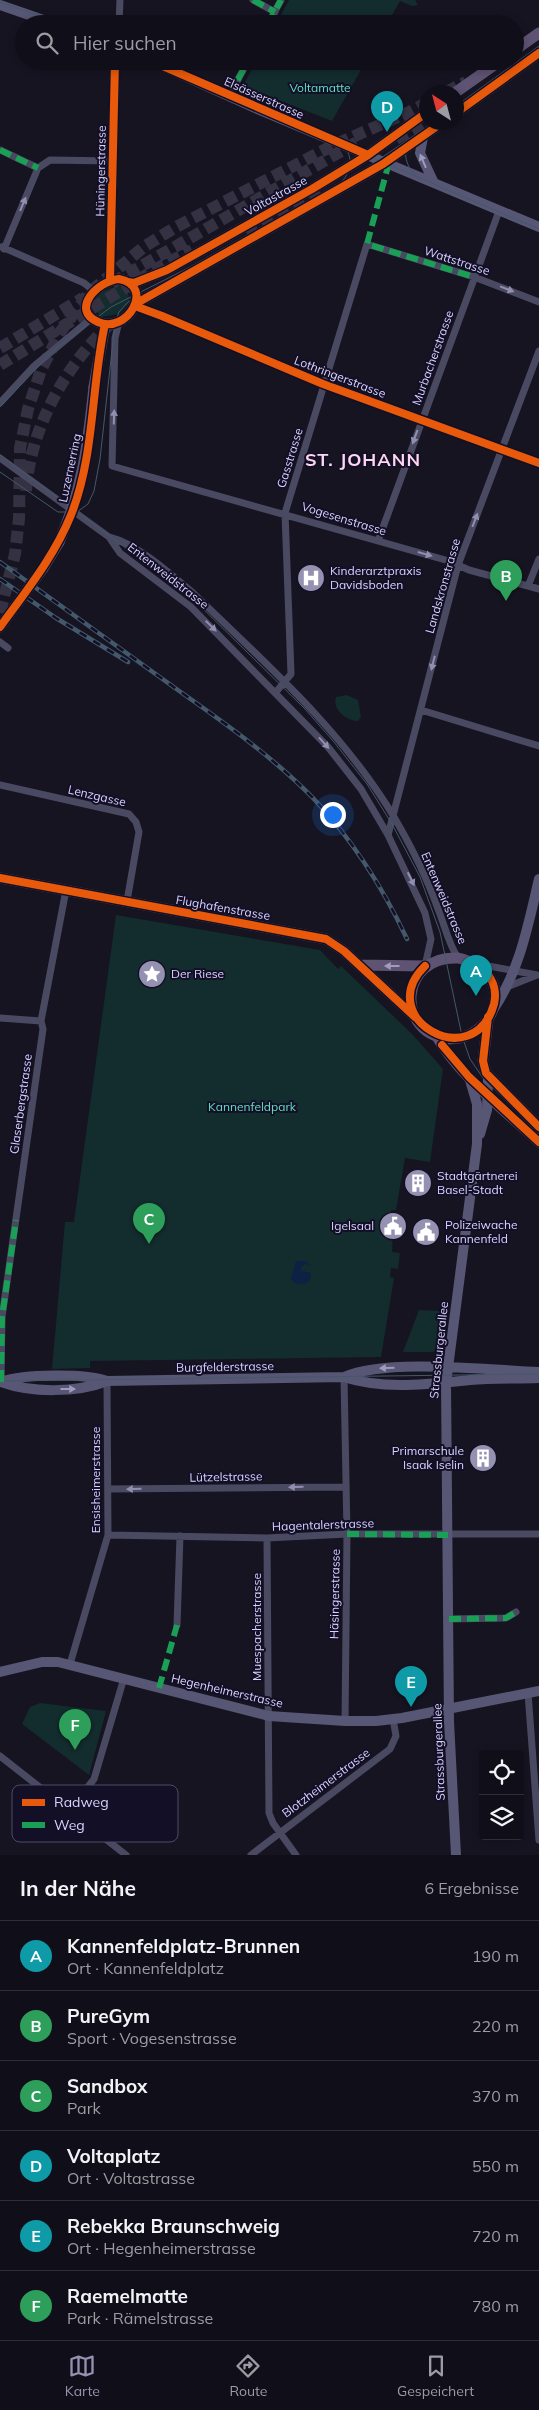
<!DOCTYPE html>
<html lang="de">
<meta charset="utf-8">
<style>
body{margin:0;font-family:Mulish,sans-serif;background:#191822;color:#f1f3f6}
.controls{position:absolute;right:15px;bottom:15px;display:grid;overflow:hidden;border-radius:5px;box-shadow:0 2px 8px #0003}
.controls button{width:45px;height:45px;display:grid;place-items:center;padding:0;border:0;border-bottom:1px solid #302f38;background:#100f19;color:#f1f3f6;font:25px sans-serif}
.compass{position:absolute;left:419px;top:85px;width:45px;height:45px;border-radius:50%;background:#100f19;box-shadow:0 2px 8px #0003;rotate:324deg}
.you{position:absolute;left:332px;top:814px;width:18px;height:18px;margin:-12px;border:4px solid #fff;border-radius:50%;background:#1a73e8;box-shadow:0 0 0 8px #1a73e833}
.badge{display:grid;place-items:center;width:32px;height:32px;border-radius:50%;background:#9591b1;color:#fff;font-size:16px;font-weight:700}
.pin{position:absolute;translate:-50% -41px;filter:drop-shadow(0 1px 2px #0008)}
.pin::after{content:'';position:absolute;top:26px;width:18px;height:15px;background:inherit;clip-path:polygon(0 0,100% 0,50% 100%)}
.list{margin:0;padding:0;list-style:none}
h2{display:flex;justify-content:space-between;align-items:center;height:65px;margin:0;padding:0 20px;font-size:21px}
h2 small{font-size:16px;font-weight:400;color:#9c9ca2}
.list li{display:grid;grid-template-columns:32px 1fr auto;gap:15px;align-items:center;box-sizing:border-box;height:70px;padding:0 20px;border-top:1px solid #302f38}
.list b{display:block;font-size:19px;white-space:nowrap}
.list p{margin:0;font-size:16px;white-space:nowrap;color:#9c9ca2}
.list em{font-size:16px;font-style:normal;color:#9c9ca2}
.icon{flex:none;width:28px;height:28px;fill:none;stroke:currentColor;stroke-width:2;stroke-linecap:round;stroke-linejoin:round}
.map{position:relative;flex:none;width:539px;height:1855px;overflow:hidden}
.search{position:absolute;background:#100f19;box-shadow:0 2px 8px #0003;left:15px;right:15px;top:15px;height:55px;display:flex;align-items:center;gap:12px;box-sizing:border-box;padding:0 18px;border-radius:28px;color:#9c9ca2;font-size:19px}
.sheet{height:485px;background:#100f19}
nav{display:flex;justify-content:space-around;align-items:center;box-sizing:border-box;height:70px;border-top:1px solid #302f38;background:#100f19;font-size:14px;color:#9c9ca2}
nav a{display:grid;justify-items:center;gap:2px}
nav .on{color:#9591b1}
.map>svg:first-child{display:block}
</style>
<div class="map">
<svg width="539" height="1855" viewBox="0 0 539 1855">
<rect width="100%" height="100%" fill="#161421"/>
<path fill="#132c2d" d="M 289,0 L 415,0 L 418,5 L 412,6 L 400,1 L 387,24 L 276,24 Z
M 256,61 L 366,61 L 332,121 L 243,86 Z
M 119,286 L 127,289 L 130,302 L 119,314 L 101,317 L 94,309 C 92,294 108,288 119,286 Z
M 347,695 L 358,700 L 361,717 L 358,721 C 346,721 332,709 336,697 Z
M 116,915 L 320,950 L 338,969 L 341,966 L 413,1035 L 443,1069 L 430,1162 L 405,1158 L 396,1210 L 391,1210 L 388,1231 L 393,1232 L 392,1252 L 400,1253 L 398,1269 L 391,1268 L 390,1277 L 394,1278 L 381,1357 L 90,1361 L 90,1368 L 52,1369 L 65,1222 L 74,1222 Z
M 419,1310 L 440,1311 L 436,1349 L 433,1352 L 403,1352 Z
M 40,1703 L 106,1711 L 89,1775 L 22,1724 L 30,1707 Z"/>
<path fill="#0d2144" d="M 296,1261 L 305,1261 L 312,1266 L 305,1264 L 301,1268 L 301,1271 L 311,1273 L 311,1278 L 307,1283 L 297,1284 L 291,1279 Z"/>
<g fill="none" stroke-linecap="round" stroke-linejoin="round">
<path stroke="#333142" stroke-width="12" stroke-dasharray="12 6" stroke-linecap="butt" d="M 446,92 L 466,82
M 402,116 L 426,103
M 396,139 L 426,122
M 247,234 L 315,194 L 323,186
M 112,283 L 357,142
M 0,348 L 83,298
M 0,365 L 156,269 L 192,250
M 26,491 C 30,429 65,366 110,324
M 0,613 L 15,554 L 19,519 L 20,448 L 28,409 L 41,370 L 61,331 L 89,293 L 145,246 L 176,227 L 332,146 L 409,112"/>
<path stroke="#4a4962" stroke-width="7" d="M 253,0 L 275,12
M 119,24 L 120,0
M 268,24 L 281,0
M 229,96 L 248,61
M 0,150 L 38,168
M 2,247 L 84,283 L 94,291
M 4,249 L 38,168 L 50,160 L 112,161
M 135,306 L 162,316 L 323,384 L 539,463
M 119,322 L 115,338 L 112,466 L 449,561 L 469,570 L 539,589
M 0,403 L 33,367 L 92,318
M 0,458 L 109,537 C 139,545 168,572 192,592 C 264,662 342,730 394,817 C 411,846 427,878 438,909 C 445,926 448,943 458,958
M 109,537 L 120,553 L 191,607 L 328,747 L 361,789 L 388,835 L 425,913 L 431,939 L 425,966
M 378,541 L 499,211
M 528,586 L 539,559
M 0,642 L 8,648
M 276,692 L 291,674 L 285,513 L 367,244 L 474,277 L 539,302
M 421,710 L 539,746
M 0,785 L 129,814 L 136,822 L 139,832 L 127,901
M 388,835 L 458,565 L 539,351
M 478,964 L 537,975
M 507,987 L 537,975
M 0,1018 L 41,1021
M 344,1377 L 347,1534 L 345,1721
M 1,1382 L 2,1317 L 43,1029 L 41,1021 L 66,890
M 108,1489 L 345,1487
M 108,1535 L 267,1538 L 347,1534 L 539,1534
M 267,1538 L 269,1813 L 273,1823 L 296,1855
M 449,1619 L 506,1618 L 516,1612
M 177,1625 L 180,1536
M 70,1664 L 108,1535 L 107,1381
M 528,1693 L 539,1840
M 0,1756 L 126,1855
M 70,1810 L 94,1779 L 124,1678
M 251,1855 L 390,1749 L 396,1736 L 393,1719"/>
<path stroke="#575674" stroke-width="10" d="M 0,5 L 55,24
M 151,61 L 255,108 L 539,227
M 423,137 L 420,153 L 434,183
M 110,280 L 115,61
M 493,1010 C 520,970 528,925 539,879
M 480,1134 L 487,1110 L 488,1078
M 344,1377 C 383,1390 429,1384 470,1380 C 493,1378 516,1379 539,1378
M 1,1382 C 31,1393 77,1393 107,1381 L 344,1377 C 387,1358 489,1370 539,1372
M 1,1382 C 23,1374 85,1373 107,1381
M 0,1672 L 42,1662 L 58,1662 L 269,1716 L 345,1721 L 376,1721 L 402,1718 L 539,1691
M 456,1855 L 449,1722 L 446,1383 L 477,1144 L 477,1104 L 470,1080"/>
<path stroke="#5e5373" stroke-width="11" d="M 515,50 L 539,33
M 456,92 L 500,61
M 456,113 L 539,53
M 119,279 C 156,286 127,335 98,322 C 70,310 97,281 119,279 Z
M 128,282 L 134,283 L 167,270 L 312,189 L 368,155 L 426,113
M 137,303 L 383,164 L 443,122
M 94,387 L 105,324
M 43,568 L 59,542
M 0,878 L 326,939 L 344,951 L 415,1017
M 458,958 C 523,973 493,1046 444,1038 C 396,1030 400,955 458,958 Z
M 359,965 L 425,966
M 488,1019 L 483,1061 L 486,1073 L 539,1127
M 436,1035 C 460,1077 504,1109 539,1142"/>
<path stroke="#43596b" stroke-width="1" d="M 0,2 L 63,24
M 146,61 L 539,229
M 456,106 L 539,46
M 409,139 C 402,153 406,167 417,177
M 342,181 C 352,171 353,157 344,146
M 0,407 L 54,350 L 111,307 L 190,267 L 365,169 L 434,122
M 0,455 L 188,594 L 305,709 L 334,742 L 367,784 L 392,824 L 420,877 L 440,932 L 462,1036 L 470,1059 L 483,1078 L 539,1132
M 0,472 L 58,512 L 77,512 L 88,504 L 94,491 L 100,459 L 115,323 L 119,312 L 129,301
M 0,1381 L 539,1374"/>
<g stroke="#43596b" stroke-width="4.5">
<path id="rail" d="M 0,562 C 58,604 117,646 175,688 C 223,722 272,756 313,798 C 353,840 383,888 407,939
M 0,579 L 56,618 L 128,662"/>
</g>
<use href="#rail" stroke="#130f26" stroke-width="2.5" stroke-dasharray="8" stroke-linecap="butt"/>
<path stroke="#5e5373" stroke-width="11" d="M 59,542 C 83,489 88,443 94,387
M 0,627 L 43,568"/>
<path stroke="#1a9f57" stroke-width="6" stroke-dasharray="12 6" stroke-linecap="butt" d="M 253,0 L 275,12
M 268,24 L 281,0
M 229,96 L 248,61
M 0,150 L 38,168
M 386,162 L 387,170 L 367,244 L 474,277
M 1,1382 L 2,1317 L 16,1220
M 347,1534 L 448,1535
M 449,1619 L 506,1618 L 516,1612
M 159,1688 L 177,1625"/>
<g stroke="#130f26" stroke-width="11">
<path id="cycleway" d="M 151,61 L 368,155
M 456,113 L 539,53
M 119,279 C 156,286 127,335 98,322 C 70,310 97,281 119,279 Z
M 110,280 L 115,61
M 128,282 L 134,283 L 167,270 L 312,189 L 368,155 L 426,113
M 137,303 L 383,164 L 443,122
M 135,306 L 162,316 L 323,384 L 539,463
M 0,627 C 26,591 54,557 71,515 C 95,455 91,386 105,324
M 0,878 L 326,939 L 344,951 L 415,1017
M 425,966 C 372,1018 474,1076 494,1004 C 498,987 491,975 478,964
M 488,1017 L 483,1061 L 486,1073 L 539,1127
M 442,1045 L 469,1077 L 539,1142"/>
</g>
<use href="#cycleway" stroke="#e8590c" stroke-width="8"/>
</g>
<defs><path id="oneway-solid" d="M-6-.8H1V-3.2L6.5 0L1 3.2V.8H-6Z" transform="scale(1.25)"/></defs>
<g fill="#9e9bc0">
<use href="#oneway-solid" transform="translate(423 161) rotate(-113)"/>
<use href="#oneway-solid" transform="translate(387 1368) rotate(179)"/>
<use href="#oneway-solid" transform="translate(68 1389)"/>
</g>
<g fill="#928eb0">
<use href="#oneway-solid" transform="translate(23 204) rotate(-67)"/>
<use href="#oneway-solid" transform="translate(507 289) rotate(21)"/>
<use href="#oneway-solid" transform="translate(114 417) rotate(-88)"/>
<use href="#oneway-solid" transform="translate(415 437) rotate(110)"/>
<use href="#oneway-solid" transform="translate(475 520) rotate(-69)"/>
<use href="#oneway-solid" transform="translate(425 554) rotate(16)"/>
<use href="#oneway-solid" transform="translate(211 626) rotate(45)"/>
<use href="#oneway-solid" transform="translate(433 663) rotate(104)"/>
<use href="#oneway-solid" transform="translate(324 743) rotate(48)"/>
<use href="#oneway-solid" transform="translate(411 879) rotate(64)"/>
<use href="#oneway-solid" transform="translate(296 1487) rotate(179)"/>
<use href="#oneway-solid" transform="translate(134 1489) rotate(179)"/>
</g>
<use fill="#a29ac0" href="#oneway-solid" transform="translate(392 966) rotate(-180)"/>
<defs>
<g id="hospital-disc" transform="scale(1.4375)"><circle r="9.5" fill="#9591b1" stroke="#130f26"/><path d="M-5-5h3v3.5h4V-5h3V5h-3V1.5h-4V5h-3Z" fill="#fff"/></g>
<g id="sight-disc" transform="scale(1.4375)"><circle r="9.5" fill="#9591b1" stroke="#130f26"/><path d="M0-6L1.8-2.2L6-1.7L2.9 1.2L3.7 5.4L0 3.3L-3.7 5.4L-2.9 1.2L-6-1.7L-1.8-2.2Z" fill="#fff"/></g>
<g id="building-disc" transform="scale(1.4375)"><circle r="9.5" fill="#9591b1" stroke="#130f26"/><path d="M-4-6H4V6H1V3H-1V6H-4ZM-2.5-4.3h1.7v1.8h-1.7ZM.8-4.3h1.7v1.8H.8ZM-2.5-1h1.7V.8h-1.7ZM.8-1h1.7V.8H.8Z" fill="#fff"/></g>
<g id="civic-disc" transform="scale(1.4375)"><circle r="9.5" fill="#9591b1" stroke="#130f26"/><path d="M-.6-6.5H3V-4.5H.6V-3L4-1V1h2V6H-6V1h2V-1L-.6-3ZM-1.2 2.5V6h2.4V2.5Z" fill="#fff"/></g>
</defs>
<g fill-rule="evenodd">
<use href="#hospital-disc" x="311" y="578"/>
<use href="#sight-disc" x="152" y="974"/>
<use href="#building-disc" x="418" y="1183"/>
<use href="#civic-disc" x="393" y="1226"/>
<use href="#civic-disc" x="426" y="1232"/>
<use href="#building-disc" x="483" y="1458"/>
</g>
<g text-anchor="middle" stroke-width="4" stroke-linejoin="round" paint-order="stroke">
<g font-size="12" fill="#5fe0c0" stroke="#130f26">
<text x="320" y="92">Voltamatte</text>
<text x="252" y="1111">Kannenfeldpark</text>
</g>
<g font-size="12" fill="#d9d4ff" stroke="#130f26">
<text transform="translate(264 98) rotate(24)" y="4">Elsässerstrasse</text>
<text transform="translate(101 171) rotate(-89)" y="4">Hüningerstrasse</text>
<text transform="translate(276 196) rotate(-29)" y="4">Voltastrasse</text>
<text transform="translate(457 261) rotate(18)" y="4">Wattstrasse</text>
<text transform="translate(433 358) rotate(-70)" y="4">Murbacherstrasse</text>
<text transform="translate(340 377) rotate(21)" y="4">Lothringerstrasse</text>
<text transform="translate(290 458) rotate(-73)" y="4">Gasstrasse</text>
<text transform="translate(70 468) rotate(-78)" y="4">Luzernerring</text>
<text transform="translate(344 519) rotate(17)" y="4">Vogesenstrasse</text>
<text transform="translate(168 576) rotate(38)" y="4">Entenweidstrasse</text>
<text transform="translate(443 586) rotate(-74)" y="4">Landskronstrasse</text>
<text transform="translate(97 796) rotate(13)" y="4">Lenzgasse</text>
<text transform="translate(444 898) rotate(67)" y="4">Entenweidstrasse</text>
<text transform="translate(223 908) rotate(10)" y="4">Flughafenstrasse</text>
<text transform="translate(21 1104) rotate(-82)" y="4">Glaserbergstrasse</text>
<text transform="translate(439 1350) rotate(-84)" y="4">Strassburgerallee</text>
<text transform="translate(225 1367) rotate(-1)" y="4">Burgfelderstrasse</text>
<text transform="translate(226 1477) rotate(-1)" y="4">Lützelstrasse</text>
<text transform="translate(96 1480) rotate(-90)" y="4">Ensisheimerstrasse</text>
<text transform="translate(323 1525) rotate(-2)" y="4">Hagentalerstrasse</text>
<text transform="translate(335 1594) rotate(-89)" y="4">Häsingerstrasse</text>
<text transform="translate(257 1627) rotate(-90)" y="4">Muespacherstrasse</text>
<text transform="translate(227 1691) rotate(13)" y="4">Hegenheimerstrasse</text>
<text transform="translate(439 1752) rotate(-92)" y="4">Strassburgerallee</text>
<text transform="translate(326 1783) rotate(-37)" y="4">Blotzheimerstrasse</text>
</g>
<g font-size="12" fill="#d9d4ff" stroke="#130f26" text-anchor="start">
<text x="330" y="575">Kinderarztpraxis<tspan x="330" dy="14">Davidsboden</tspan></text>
<text x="171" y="978">Der Riese</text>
<text x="437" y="1180">Stadtgärtnerei<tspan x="437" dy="14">Basel-Stadt</tspan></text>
<text x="445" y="1229">Polizeiwache<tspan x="445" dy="14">Kannenfeld</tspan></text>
<text x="374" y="1230" text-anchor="end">Igelsaal</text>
<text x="464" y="1455" text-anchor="end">Primarschule<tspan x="464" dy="14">Isaak Iselin</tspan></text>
</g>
<g font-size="18" font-weight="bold" letter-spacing="1" fill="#ffd6f0" stroke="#130f26">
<text x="363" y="466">ST. JOHANN</text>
</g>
</g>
<rect x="12" y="1785" width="166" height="57" rx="8" fill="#130f26" stroke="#4e4a67" stroke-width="1"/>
<rect x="22" y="1799" width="23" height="7" fill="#e8590c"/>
<rect x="22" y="1822" width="23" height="6" fill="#1a9f57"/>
<g font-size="14" fill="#d9d4ff">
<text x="54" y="1807">Radweg</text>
<text x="54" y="1830">Weg</text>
</g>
</svg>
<div class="controls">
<button><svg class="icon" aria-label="locate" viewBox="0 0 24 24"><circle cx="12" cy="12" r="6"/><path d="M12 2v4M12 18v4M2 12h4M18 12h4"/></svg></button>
<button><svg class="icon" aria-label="layers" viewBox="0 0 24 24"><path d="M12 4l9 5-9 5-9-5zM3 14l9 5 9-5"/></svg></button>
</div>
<svg class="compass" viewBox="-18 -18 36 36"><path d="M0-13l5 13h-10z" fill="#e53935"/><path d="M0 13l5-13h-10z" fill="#9c9ca2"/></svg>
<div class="you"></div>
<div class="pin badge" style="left:476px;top:996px;background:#0f9aa8">A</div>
<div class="pin badge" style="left:506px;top:601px;background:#2e9e5b">B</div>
<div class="pin badge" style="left:149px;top:1244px;background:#2e9e5b">C</div>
<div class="pin badge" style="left:387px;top:132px;background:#0f9aa8">D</div>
<div class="pin badge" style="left:411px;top:1707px;background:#0f9aa8">E</div>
<div class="pin badge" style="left:75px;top:1750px;background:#2e9e5b">F</div>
<div class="search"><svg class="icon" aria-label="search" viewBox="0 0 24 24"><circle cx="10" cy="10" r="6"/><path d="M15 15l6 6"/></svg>Hier suchen</div>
</div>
<section class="sheet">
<h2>In der Nähe<small>6 Ergebnisse</small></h2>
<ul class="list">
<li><span class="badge" style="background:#0f9aa8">A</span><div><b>Kannenfeldplatz-Brunnen</b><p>Ort · Kannenfeldplatz</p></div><em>190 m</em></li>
<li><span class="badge" style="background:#2e9e5b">B</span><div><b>PureGym</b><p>Sport · Vogesenstrasse</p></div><em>220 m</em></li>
<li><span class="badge" style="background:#2e9e5b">C</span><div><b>Sandbox</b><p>Park</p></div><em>370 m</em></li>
<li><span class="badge" style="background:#0f9aa8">D</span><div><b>Voltaplatz</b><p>Ort · Voltastrasse</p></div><em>550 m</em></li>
<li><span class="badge" style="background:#0f9aa8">E</span><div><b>Rebekka Braunschweig</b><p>Ort · Hegenheimerstrasse</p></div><em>720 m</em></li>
<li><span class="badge" style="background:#2e9e5b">F</span><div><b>Raemelmatte</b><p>Park · Rämelstrasse</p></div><em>780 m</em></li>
</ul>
</section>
<nav>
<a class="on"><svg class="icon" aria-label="map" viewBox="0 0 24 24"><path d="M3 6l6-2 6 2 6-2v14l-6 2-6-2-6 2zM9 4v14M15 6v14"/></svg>Karte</a>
<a><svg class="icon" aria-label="directions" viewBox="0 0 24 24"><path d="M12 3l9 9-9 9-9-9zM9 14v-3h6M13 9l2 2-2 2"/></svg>Route</a>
<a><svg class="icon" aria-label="saved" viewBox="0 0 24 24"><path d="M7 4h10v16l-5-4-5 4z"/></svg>Gespeichert</a>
</nav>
